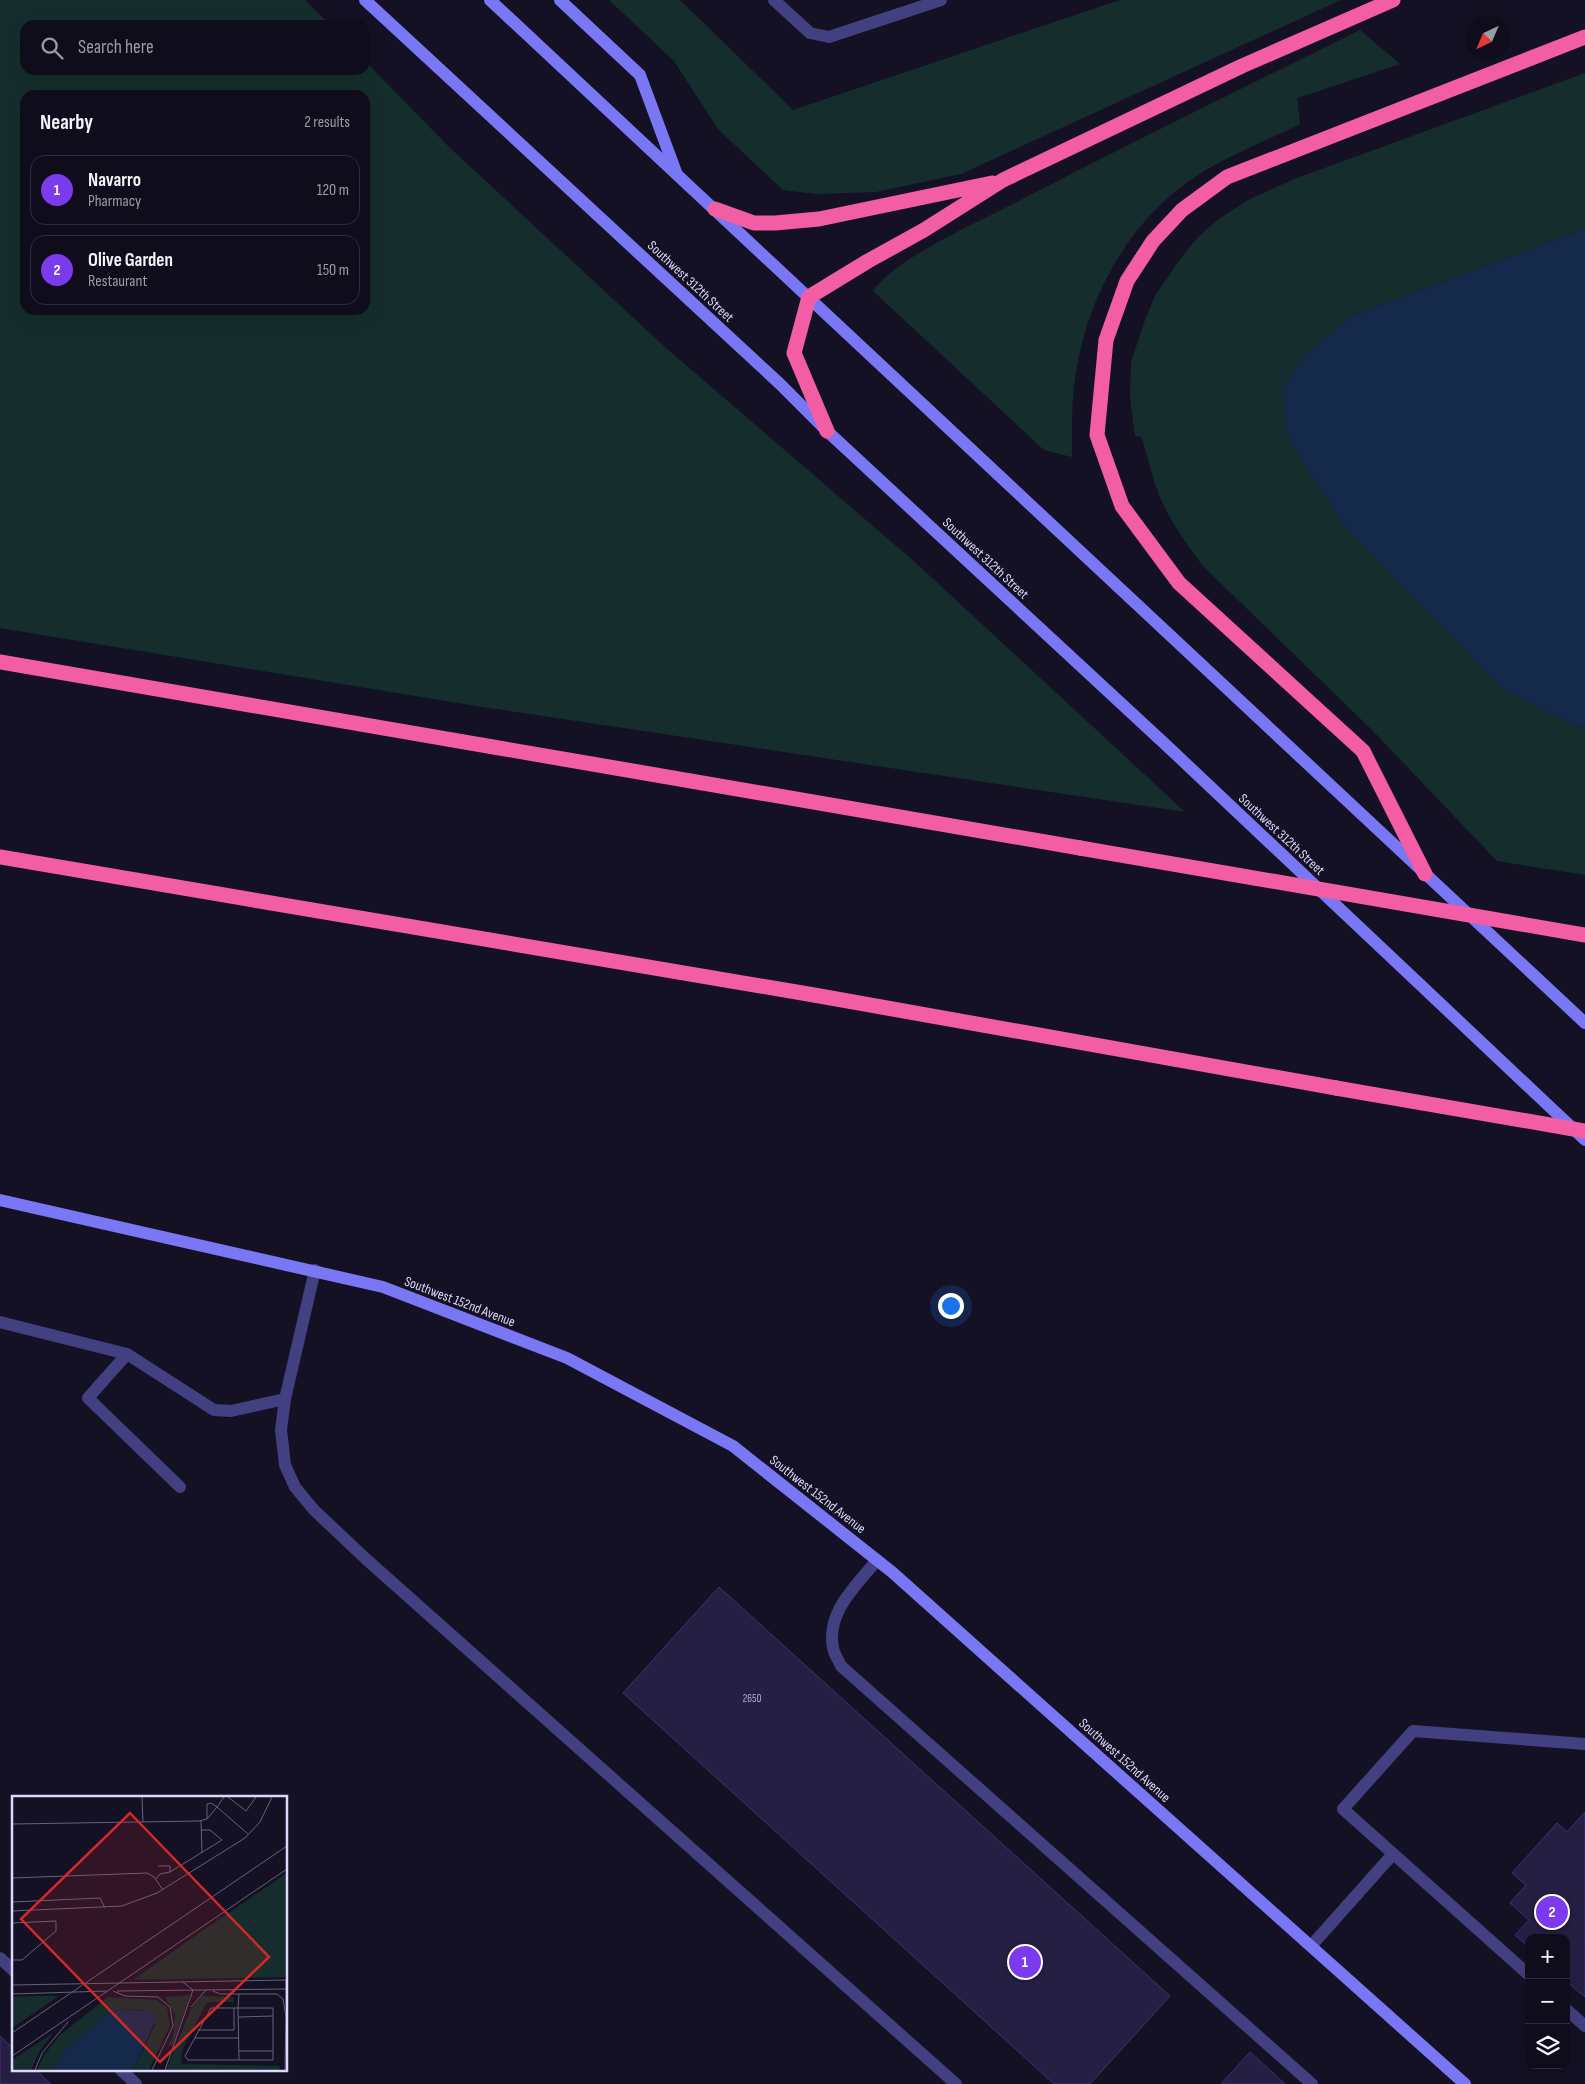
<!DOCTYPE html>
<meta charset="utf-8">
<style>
body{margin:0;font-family:"Sofia Sans Condensed",sans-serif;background:#1d1b29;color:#f1f3f6}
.controls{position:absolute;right:15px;bottom:15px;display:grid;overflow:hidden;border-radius:10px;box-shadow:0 5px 20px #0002}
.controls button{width:45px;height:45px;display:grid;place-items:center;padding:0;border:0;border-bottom:1px solid #2f2d3b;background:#0f0d1c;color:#f1f3f6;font:25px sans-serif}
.compass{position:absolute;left:1465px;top:15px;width:45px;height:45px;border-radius:50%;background:#0f0d1c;box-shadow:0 5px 20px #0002;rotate:224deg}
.you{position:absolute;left:950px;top:1305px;width:18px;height:18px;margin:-12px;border:4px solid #fff;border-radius:50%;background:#1a73e8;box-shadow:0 0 0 8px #1a73e833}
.badge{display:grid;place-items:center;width:32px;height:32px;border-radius:50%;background:#7c3aed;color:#fff;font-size:16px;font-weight:700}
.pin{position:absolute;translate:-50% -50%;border:2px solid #fff;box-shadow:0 1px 5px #0006}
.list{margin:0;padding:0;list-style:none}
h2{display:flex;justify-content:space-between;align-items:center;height:65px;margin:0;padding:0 20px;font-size:21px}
h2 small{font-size:16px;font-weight:400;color:#9b9ca3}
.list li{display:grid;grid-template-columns:32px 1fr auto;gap:15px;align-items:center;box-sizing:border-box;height:70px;margin:0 10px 10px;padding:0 10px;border:1px solid #2f2d3b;border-radius:15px}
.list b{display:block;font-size:19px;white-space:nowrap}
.list p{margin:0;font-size:16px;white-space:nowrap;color:#9b9ca3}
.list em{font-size:16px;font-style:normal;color:#9b9ca3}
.icon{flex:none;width:28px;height:28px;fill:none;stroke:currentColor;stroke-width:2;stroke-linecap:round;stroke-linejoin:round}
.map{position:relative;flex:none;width:1585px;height:2084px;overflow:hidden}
.search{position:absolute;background:#0f0d1c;box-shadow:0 5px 20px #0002;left:20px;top:20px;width:350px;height:55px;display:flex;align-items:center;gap:12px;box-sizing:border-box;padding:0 18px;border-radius:15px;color:#9b9ca3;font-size:19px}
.panel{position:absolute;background:#0f0d1c;box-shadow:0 5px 20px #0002;left:20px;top:90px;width:350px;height:225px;border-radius:15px}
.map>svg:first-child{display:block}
</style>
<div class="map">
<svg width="1585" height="2084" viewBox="0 0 1585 2084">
<rect width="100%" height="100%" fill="#141125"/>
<path fill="#152e2d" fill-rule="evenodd" d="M 0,0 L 305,0 L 330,25 L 25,25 L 25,70 L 365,70 L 365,61 L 450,148 L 666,348 L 917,564 L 1185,812 L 476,706 L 0,628 ZM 25,95 L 365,95 L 365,310 L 25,310 Z
M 609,0 L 680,0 L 793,110 L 1120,0 L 1341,0 L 961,174 L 876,192 L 816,194 L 783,190 L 718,129 L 674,61 Z
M 1360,30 L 1400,64 L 1297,98 L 1300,124 C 1266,141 1230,155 1198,175 C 1133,216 1090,291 1077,366 C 1071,396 1072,427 1072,457 L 1044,450 L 873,291 C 896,258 974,224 1011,205 C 1127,145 1243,88 1360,30 Z
M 1585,73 L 1585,229 L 1354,315 L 1502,688 L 1567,723 L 1585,728 L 1585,875 L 1497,861 L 1373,731 L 1203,566 C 1185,542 1167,517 1157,489 C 1150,472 1148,454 1141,437 L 1135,436 L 1130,397 L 1131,362 L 1145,320 L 1156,294 L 1181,258 L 1198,237 L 1220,218 L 1250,199 L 1297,178 Z"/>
<path fill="#152a4b" d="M 1585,229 L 1585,728 L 1567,723 L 1502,688 L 1347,529 L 1289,441 L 1282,390 L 1304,355 L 1354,315 Z"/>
<path fill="#261f44" stroke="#3e336e" d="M 719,1587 L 1170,1996 L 1090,2084 L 1054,2084 L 623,1693 Z
M 1585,1812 L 1585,1997 L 1566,1981 L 1566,1938 L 1529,1938 L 1529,1947 L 1515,1935 L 1529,1920 L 1510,1903 L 1526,1885 L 1512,1873 L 1557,1823 L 1567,1832 Z
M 0,2036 L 14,2049 L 14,2070 L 36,2070 L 51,2084 L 0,2084 Z
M 1250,2052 L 1285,2084 L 1221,2084 Z"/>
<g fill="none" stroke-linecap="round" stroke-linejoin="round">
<path stroke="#424080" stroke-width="12" d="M 774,0 L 810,33 L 829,37 L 941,0
M 315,1270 L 285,1399 L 281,1430 L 285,1465 L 295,1487 L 314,1510 L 366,1559 L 956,2084
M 0,1322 L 127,1354 L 214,1410 L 231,1411 L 285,1399
M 127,1354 L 88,1398 L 180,1487
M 877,1560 C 856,1586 826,1612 833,1648 C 834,1654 839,1661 841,1666 L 1312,2084
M 1311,1946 L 1393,1854
M 0,1958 L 14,1971
M 1529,1975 L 1343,1809 L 1413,1731 L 1585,1744
M 1566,2009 L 1585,2026
M 121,2070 L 136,2084"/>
<path stroke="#7a77f4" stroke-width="12" d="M 365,0 L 780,384 L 827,431 L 1166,745 L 1585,1140
M 490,0 L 1585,1023
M 560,0 L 640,75 L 676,172
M 0,1200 L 383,1287 L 567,1358 L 733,1446 L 892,1572 L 1465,2084"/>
<path stroke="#f25da5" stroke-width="15" d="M 715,209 L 754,223 L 775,223 L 819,219 L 992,183
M 827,431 L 794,353 L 809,297 L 868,261 L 924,230 L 1003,180 L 1242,66 L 1393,0
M 0,662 L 1080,848
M 0,857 L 814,995 L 1336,1088
M 1425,874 L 1363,751 L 1179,583 L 1122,506 L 1097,435 L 1106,340 L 1127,281 L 1153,241 L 1182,210 L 1227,177 L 1585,37"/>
<path stroke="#f25da5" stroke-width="15" d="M 1080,848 L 1585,935
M 1336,1088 L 1585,1131"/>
</g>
<g text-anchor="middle" stroke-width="5" stroke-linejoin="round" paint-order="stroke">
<g font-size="11" fill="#aeaace">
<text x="752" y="1702">2650</text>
</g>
<g font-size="14" fill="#dcd8fc" stroke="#141125">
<text transform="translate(691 281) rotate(43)" y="5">Southwest 312th Street</text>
<text transform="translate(986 558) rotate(43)" y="5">Southwest 312th Street</text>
<text transform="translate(1282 834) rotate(43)" y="5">Southwest 312th Street</text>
<text transform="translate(460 1301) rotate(21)" y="5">Southwest 152nd Avenue</text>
<text transform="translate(818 1494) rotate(38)" y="5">Southwest 152nd Avenue</text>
<text transform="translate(1125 1760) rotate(42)" y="5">Southwest 152nd Avenue</text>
</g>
</g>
<g transform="translate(12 1796)">
<rect width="275" height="275" fill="#141125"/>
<path d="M 275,77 L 275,181 L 121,184 L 177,144 ZM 178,199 L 161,249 L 156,250 L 161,240 L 163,219 L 153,201 ZM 22,200 L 47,200 L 0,232 L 0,201 ZM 190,200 L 221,201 L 222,206 L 195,206 L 171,252 L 169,268 L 267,270 L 268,274 L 154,274 L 179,213 ZM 96,201 L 145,204 L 155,211 L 158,230 L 137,274 L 121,274 L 143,229 L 129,214 L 108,213 L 94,219 L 55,252 L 41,274 L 25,274 L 32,259 L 48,239 ZM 41,237 L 27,256 L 19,274 L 0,274 L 0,264 Z" fill="#152e2d"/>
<path d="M 108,213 L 139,216 L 144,223 L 121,274 L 41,274 L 55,252 L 94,219 Z" fill="#152a4b"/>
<path fill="none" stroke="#64617b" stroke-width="1" d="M 130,1 L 131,26M 212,1 L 205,11 L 236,38M 216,1 L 234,15 L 244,1M 189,25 L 190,57M 0,28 L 187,25 L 195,23 L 205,11 L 199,7 L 195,8 L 195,23M 146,70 L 158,70 L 158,76M 0,82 L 135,77 L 142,81 L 151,94M 144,83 L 148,78 L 158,76 L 210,44 L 198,34 L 189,34M 0,106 L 88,102 L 93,112M 0,115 L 110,110 L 145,97 L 233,42 L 248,26 L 260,1M 0,127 L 44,125 L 44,135 L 10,164 L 0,164M 0,189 L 275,184M 101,195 L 113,200 L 146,201 L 158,211 L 161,230 L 140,274M 105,195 L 275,193M 201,195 L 208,198 L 265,198 L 271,203 L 274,220M 0,198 L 95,195M 227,198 L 226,212 L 227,264 L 176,264 L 173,260 L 199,212 L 261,212 L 261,264 L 227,264M 274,208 L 274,184M 179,211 L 194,194M 227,221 L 261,220M 186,234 L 222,234 L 222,212M 0,237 L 275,50M 183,242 L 227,242M 227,255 L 261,255M 0,260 L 275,73M 23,274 L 30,257 L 56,226M 153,274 L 181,194 L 171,186M 273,274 L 274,218"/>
<path fill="#d62828" fill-opacity="0.15" stroke="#d62828" stroke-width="2.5" d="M 118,17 L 257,161 L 148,266 L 9,123 Z"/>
<rect width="275" height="275" fill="none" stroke="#dcd8fc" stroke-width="2.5"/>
</g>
</svg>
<div class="controls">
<button>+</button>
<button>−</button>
<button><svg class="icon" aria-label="layers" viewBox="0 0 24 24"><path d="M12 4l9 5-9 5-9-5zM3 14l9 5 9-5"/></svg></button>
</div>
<svg class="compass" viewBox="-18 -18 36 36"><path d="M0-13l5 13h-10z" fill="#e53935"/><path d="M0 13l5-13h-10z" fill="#9b9ca3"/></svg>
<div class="you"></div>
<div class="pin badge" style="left:1025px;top:1962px">1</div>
<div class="pin badge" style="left:1552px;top:1912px">2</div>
<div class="search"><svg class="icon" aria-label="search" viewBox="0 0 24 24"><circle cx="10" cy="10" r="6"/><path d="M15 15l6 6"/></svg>Search here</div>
<section class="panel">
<h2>Nearby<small>2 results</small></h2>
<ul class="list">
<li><span class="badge">1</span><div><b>Navarro</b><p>Pharmacy</p></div><em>120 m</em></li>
<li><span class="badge">2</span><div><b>Olive Garden</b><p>Restaurant</p></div><em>150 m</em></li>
</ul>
</section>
</div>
